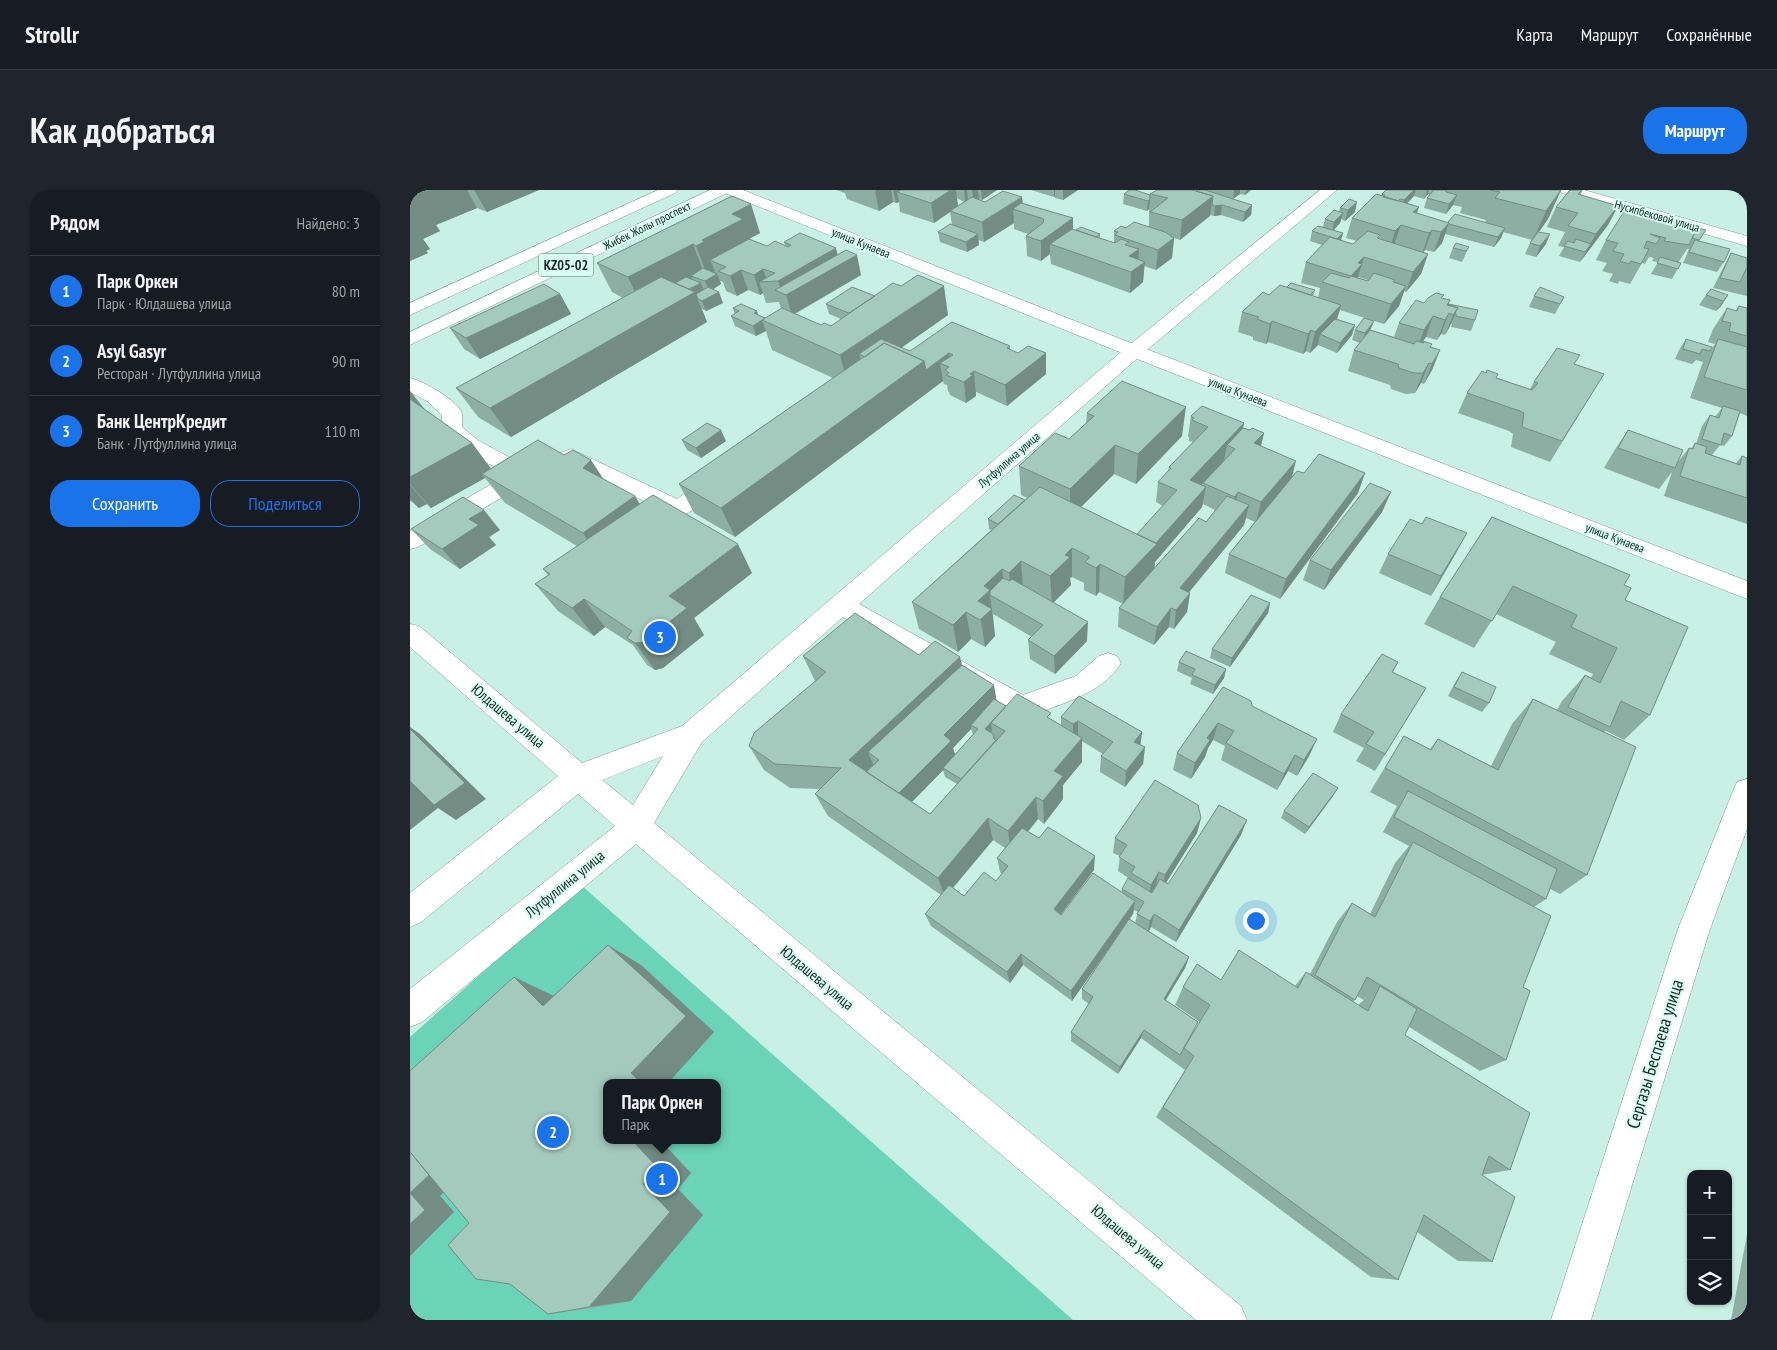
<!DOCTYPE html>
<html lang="ru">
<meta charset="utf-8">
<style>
body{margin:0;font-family:"PT Sans Narrow",sans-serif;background:#20242c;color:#f1f3f6}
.controls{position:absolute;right:15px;bottom:15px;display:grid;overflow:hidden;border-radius:10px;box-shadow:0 1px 4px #0004}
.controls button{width:45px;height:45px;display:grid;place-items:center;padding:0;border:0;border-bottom:1px solid #363941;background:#171b24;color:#f1f3f6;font:25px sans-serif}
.you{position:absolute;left:845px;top:730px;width:18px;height:18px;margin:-12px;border:4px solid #fff;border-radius:50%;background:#1a73e8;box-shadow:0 0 0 8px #1a73e833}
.badge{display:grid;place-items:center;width:32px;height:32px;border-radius:50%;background:#1a73e8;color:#fff;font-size:16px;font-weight:700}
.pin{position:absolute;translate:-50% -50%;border:2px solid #fff;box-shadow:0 1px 5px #0006}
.popup{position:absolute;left:193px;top:889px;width:118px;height:65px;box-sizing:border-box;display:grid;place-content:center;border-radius:10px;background:#171b24;filter:drop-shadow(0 1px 4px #0005);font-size:16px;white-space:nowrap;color:#9ea1a6}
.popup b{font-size:19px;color:#f1f3f6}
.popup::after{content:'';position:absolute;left:50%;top:100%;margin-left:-10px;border:10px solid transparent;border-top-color:#171b24}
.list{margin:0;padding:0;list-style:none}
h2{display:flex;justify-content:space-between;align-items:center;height:65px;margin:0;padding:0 20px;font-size:21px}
h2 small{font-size:16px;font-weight:400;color:#9ea1a6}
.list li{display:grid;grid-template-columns:32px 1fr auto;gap:15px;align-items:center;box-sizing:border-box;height:70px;padding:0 20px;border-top:1px solid #363941}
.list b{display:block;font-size:19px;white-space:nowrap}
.list p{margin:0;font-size:16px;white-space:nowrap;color:#9ea1a6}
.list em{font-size:16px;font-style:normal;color:#9ea1a6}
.actions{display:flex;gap:10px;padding:15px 20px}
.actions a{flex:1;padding:11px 0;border:1px solid #1a73e8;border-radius:20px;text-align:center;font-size:18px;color:#1a73e8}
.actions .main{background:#1a73e8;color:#fff}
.icon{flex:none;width:28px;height:28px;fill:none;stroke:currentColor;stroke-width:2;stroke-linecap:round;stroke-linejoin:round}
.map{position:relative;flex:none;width:1337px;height:1130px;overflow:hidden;border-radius:20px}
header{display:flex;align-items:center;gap:30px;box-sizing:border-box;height:70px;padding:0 25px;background:#171b24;border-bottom:1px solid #363941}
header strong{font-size:24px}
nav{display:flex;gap:28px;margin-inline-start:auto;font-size:18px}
.intro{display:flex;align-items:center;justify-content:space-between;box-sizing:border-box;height:120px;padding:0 30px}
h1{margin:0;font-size:35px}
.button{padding:12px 22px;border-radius:20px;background:#1a73e8;color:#fff;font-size:18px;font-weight:700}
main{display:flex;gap:30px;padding:0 30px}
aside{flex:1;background:#171b24;border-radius:20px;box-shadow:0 1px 4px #0004}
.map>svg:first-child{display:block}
</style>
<header>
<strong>Strollr</strong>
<nav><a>Карта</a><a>Маршрут</a><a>Сохранённые</a></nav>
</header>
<div class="intro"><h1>Как добраться</h1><a class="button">Маршрут</a></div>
<main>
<aside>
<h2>Рядом<small>Найдено: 3</small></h2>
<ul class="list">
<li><span class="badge">1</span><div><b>Парк Оркен</b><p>Парк · Юлдашева улица</p></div><em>80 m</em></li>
<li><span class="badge">2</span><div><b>Asyl Gasyr</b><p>Ресторан · Лутфуллина улица</p></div><em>90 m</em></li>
<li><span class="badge">3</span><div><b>Банк ЦентрКредит</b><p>Банк · Лутфуллина улица</p></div><em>110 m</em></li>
</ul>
<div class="actions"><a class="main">Сохранить</a><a>Поделиться</a></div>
</aside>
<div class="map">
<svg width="1337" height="1130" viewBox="0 0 1337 1130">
<rect width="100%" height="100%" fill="#c9f0e4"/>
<path fill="#6bd3b8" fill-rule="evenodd" d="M 171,695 L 663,1130 L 0,1130 L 0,847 ZM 197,893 L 307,893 L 307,950 L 197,950 Z"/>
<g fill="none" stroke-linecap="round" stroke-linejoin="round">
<g stroke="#7a9f93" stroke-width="1">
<path id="minor" d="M 910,0 L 927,0 L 731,165 L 449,414 L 613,505 L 666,486 L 689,466 L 698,463 L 707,466 L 711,473 C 694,504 643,517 611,528 L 602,525 L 433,427 L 292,552 L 244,633 L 831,1116 L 837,1130 L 786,1130 L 226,654 L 12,832 L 0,837 L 0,799 L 205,636 L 168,604 L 11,732 L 0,737 L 0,703 L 148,586 L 0,457 L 0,434 L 9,436 L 172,573 L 272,536 L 717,157 ZM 253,566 L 223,615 L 192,590 Z
M 1149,0 L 1174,0 L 1337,46 L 1337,56 L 1152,3 Z
M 0,188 C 15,192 43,208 51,221 C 53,225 52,232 52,237 L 69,251 L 116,276 L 161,259 L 267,309 C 281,300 298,282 316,287 L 319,292 L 316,297 L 278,323 L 270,326 L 250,319 L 160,274 L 123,289 L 8,357 L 0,359 L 0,341 L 99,284 C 83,276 40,256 33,240 C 31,236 32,230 32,225 L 17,211 L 0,202 Z
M 1337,589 L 1337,639 L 1300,739 L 1181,1130 L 1141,1130 L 1268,739 L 1323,601 L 1327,592 Z"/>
</g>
<g stroke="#7a9f93" stroke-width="1">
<path id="major" d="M 312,0 L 333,0 L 731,157 L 1337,391 L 1337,409 L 717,165 L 315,3 Z"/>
</g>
<g stroke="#7a9f93" stroke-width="1">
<path id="highway" d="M 248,0 L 268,0 L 265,3 L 0,125 L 0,113 Z
M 300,0 L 320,0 L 317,3 L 0,155 L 0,142 Z"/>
</g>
<use href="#minor" fill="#fff" fill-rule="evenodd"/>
<use href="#major" fill="#fff" fill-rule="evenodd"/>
<use href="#highway" fill="#fff" fill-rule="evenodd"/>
</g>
<path fill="#8daea3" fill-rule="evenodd" d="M 0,0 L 129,0 L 77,22 L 67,18 L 26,35 L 30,41 L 13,49 L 20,59 L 16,61 L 18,63 L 0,71 Z
M 426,0 L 587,0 L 572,10 L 568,9 L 575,12 L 612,7 L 613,13 L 663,28 L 663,39 L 690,44 L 690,48 L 704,53 L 704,41 L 716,38 L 739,37 L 739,19 L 737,21 L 713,14 L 714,4 L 740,5 L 786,1 L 787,0 L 841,0 L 835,5 L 830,4 L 823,9 L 842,15 L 841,25 L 833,32 L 811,25 L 804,26 L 800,25 L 770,50 L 764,48 L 762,68 L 746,80 L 734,76 L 733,92 L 720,103 L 641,74 L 640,64 L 631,71 L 617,66 L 616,46 L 618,44 L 604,39 L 604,33 L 574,52 L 568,50 L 569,55 L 557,62 L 530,52 L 528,42 L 542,35 L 540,22 L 524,33 L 490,22 L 489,12 L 486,13 L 483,12 L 469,21 L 437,9 L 435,3 ZM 547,8 L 554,12 L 548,16 Z
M 621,0 L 668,0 L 653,10 L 645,8 L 645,7 L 644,7 Z
M 974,0 L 1151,0 L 1138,29 L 1129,42 L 1136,54 L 1126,67 L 1115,64 L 1120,53 L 1122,50 L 1093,42 L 1091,48 L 1084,57 L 1035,44 L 1032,53 L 1024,62 L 1015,60 L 1013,62 L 1018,64 L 1011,84 L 996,102 L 994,101 L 989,116 L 974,134 L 930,120 L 927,129 L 945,135 L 942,145 L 927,163 L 908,155 L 900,163 L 896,161 L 893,164 L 858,152 L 856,154 L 843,150 L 843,147 L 828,142 L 832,122 L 859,105 L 877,97 L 905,100 L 903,106 L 908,108 L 910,98 L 891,93 L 896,72 L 912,55 L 900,51 L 902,41 L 913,37 L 915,29 L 929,22 L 930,18 L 945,22 L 935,31 L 931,29 L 930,33 L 923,40 L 933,43 L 931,51 L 943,54 L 947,51 L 936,48 L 942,28 L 972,6 L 972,4 L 976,1 ZM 1018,4 L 1020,5 L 1017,8 L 1014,18 L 1036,24 L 1043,15 L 1052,17 L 1050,23 L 1076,30 L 1075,32 L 1037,32 L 1007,23 L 1009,17 L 997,13 L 1004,6 L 1014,9 ZM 948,87 L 958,90 L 958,91 L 948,88 Z
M 1160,0 L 1173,0 L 1170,5 L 1208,16 L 1198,35 L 1170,72 L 1149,66 L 1154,57 L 1148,56 L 1155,42 L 1137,37 L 1146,17 Z
M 322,6 L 350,43 L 339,49 L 357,56 L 375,55 L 374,52 L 427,65 L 451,85 L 385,124 L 411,135 L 421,136 L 431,129 L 419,124 L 416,114 L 465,106 L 538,125 L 491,158 L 500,161 L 600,156 L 600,160 L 636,184 L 597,216 L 566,202 L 566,206 L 556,213 L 540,205 L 539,202 L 538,201 L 537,195 L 534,194 L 533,191 L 325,347 L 284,323 L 269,294 L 423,188 L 362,160 L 356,141 L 346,146 L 325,136 L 321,126 L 325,124 L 323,118 L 348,125 L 355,128 L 371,119 L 369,112 L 356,113 L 353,103 L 350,105 L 338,100 L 327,106 L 316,101 L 313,92 L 310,91 L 311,94 L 303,99 L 313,113 L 296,121 L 292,119 L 297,132 L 101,247 L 68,227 L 46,198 L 213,108 L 202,102 L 187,73 Z
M 1296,40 L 1289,51 L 1314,72 L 1307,82 L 1273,73 L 1279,59 L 1277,59 L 1268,73 L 1271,73 L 1262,89 L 1241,84 L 1248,72 L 1242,71 L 1244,68 L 1239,67 L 1235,74 L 1232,73 L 1220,94 L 1209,91 L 1208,94 L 1199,91 L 1203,84 L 1192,81 L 1197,73 L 1186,70 L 1196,50 Z
M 1059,57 L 1052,72 L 1039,68 L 1043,58 Z
M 1321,63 L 1337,68 L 1337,106 L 1303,98 L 1315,74 Z
M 150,104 L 161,124 L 70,169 L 54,159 L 40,138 Z
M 1296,105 L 1318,105 L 1311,116 L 1306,121 L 1289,115 Z
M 1124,106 L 1154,107 L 1145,124 L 1119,117 Z
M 1032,108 L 1040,110 L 1038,114 L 1065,130 L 1061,141 L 1041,137 L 1042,134 L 1041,134 L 1035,145 L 1031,144 L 1027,150 L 1016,147 L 1012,152 L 1013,153 L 1013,151 L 1020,157 L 1030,160 L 1022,180 L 1014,194 L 1011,193 L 1005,203 L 996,204 L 981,199 L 980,195 L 938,181 L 944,160 L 950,153 L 942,150 L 945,140 L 961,140 L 984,147 L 989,133 L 1014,113 Z
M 1329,116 L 1337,118 L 1337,226 L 1330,223 L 1322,246 L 1314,256 L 1310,255 L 1302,265 L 1326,273 L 1332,266 L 1337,268 L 1337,334 L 1254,306 L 1262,282 L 1249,299 L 1194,278 L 1204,261 L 1218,240 L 1266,274 L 1279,258 L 1281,259 L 1285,253 L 1286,254 L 1292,236 L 1300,225 L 1305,227 L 1312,218 L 1280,208 L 1293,172 L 1286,170 L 1282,174 L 1265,169 L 1269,160 L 1276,149 L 1301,159 L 1305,154 L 1298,152 L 1303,139 L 1317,118 L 1325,121 Z
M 1165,175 L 1194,184 L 1140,272 L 1101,257 L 1103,244 L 1099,241 L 1048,223 L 1057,203 L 1087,188 L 1120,199 L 1124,192 Z
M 0,201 L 15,220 L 62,253 L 81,279 L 193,289 L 230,314 L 342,383 L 284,428 L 294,445 L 253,478 L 245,480 L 237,475 L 223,455 L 195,437 L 184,446 L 148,421 L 125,394 L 138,385 L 133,379 L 167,356 L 95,313 L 75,288 L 21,318 L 17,314 L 9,318 L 1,311 L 0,312 Z
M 677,223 L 772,246 L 726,294 L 704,284 L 671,317 L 727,344 L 753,316 L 746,312 L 748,292 L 758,281 L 759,277 L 783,252 L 779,251 L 779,247 L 778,247 L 781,226 L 834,233 L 833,238 L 854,243 L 851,256 L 882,287 L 894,283 L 955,283 L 948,303 L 870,409 L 815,383 L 819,364 L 845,332 L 836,328 L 834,335 L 779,402 L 780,403 L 777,422 L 764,439 L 759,437 L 744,455 L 708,437 L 709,418 L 713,414 L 689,402 L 686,406 L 674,400 L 674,393 L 662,387 L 660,388 L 661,395 L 643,413 L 677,451 L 645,484 L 620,469 L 618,450 L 622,447 L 583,424 L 585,446 L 575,457 L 561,449 L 548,462 L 509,439 L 502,412 L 581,340 L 579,339 L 578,329 L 615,310 L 617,308 L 611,305 L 609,276 L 659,249 L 676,233 ZM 814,270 L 793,293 L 793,296 L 792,295 ZM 793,314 L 805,320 L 796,332 L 744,379 L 745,372 L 792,317 Z
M 272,250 L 316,251 L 291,268 L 277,260 Z
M 981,302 L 972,322 L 914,400 L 893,390 L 900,370 Z
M 1082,327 L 1214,395 L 1215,410 L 1240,525 L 1214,550 L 1196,541 L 1194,542 L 1177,685 L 1150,704 L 1140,699 L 1136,709 L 1124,717 L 1113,797 L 1096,870 L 1070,881 L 999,837 L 995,845 L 1100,980 L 1072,985 L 1082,1072 L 1048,1071 L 1007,1042 L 988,1090 L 961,1087 L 746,927 L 775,880 L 731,848 L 708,884 L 661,851 L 661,842 L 679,814 L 672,809 L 672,799 L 702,754 L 662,811 L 613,775 L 600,793 L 521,736 L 515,724 L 531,705 L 418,626 L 405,604 L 409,599 L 380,598 L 354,580 L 339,556 L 405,491 L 393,466 L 509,465 L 550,467 L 552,475 L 586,510 L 596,516 L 596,517 L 641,529 L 651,535 L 651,527 L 732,542 L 730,555 L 735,557 L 733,574 L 715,597 L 690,582 L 691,566 L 693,564 L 672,551 L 672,572 L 653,595 L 653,609 L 634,634 L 628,629 L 618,642 L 684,680 L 651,724 L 711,702 L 712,699 L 720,689 L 708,681 L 710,666 L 703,663 L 705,648 L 791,628 L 787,643 L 756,693 L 758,694 L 831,645 L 766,752 L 741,737 L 739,741 L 779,767 L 775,778 L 756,810 L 776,854 L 790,832 L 765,815 L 773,797 L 811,790 L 885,796 L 896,782 L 900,784 L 927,732 L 942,713 L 960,724 L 985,673 L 999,656 L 973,642 L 987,616 L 960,602 L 994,546 L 1020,559 L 1028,549 L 1081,576 L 1102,534 L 1123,509 L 1147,520 L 1152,511 L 1175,485 L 1181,488 L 1183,484 L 1139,464 L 1146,452 L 1086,424 L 1064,458 L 1014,434 L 1030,407 ZM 561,539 L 563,544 L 545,565 L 543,558 ZM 533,580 L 535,587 L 547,594 L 520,624 L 502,612 ZM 583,650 L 595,658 L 587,668 L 590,682 L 592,684 L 586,691 L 554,706 L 543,698 ZM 724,720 L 728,722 L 725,733 L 720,729 L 723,724 ZM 947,806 L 954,810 L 948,815 L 943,812 Z
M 1,339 L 90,340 L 79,347 L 86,355 L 50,379 L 20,359 Z
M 1046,363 L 1021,406 L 969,383 L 978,364 Z
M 860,413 L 858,423 L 820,477 L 800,468 L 802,459 Z
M 769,472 L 816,479 L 814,488 L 803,504 L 780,494 L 782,488 L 767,481 Z
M 988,472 L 983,482 L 1016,498 L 965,581 L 946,571 L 954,558 L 923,542 L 931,524 Z
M 1052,482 L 1079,513 L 1072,522 L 1038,506 L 1046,491 Z
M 813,497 L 842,516 L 907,549 L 899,566 L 887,586 L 878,581 L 867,600 L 811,570 L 815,556 L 803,550 L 798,558 L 795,567 L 781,589 L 763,580 L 767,563 Z
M 923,606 L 895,644 L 871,628 L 874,621 Z
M 198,755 L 231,775 L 304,842 L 258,893 L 197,893 L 249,951 L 281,983 L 268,999 L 293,1025 L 221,1111 L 184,1118 L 138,1124 L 33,1002 L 30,1006 L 44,1022 L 0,1066 L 0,881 L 144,806 Z
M 1337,1044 L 1337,1130 L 1321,1130 Z"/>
<path fill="#738d85" d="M 1,0 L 57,0 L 67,18 L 26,35 L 30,41 L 13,49 L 20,59 L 16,61 L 18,63 L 0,71 L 0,1 Z
M 64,0 L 129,0 L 77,22 Z
M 467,0 L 481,0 L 483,12 L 469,21 L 465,1 Z
M 483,0 L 508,0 L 487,2 L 489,12 L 486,13 Z
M 541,0 L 546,0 L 548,17 L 540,21 L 540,22 L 524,33 L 521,13 Z
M 554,0 L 557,0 L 558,10 L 555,12 Z
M 562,0 L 568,0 L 569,9 L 564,12 Z
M 571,0 L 587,0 L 572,10 Z
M 644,0 L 645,0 L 645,7 L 644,7 Z
M 653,0 L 668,0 L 653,10 Z
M 824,0 L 830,0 L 830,4 L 823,9 Z
M 836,0 L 841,0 L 835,5 Z
M 1004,0 L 1006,0 L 1004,6 L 991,20 L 994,10 Z
M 1017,0 L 1019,0 L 1018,4 L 1014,9 Z
M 1151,0 L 1138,29 L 1123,50 L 1136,21 Z
M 1047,5 L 1043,15 L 1036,24 L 1039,14 Z
M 803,6 L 800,26 L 770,50 L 772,30 Z
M 612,7 L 613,22 L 603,19 L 604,33 L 574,52 L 572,32 Z
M 740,9 L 739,19 L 737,21 L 738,11 Z
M 947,12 L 945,22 L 935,31 L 938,20 Z
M 341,14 L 350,43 L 300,70 L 305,81 L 297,85 L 286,56 L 292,50 L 322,24 Z
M 812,15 L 811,25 L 804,26 L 805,16 Z
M 842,15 L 841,25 L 833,32 L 835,22 Z
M 1208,16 L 1198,35 L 1170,72 L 1186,44 Z
M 1009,17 L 1002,37 L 1003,22 Z
M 933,23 L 930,33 L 922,42 L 924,32 Z
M 663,28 L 663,47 L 640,54 L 640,64 L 631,71 L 631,51 Z
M 1039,33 L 1032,53 L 1024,62 L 1031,42 Z
M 991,35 L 984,55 L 979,61 L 985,41 Z
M 1095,38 L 1091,48 L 1084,57 L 1088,47 Z
M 1022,40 L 1015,60 L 1012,64 L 1019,43 Z
M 933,43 L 930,53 L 925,59 L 927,49 Z
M 568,44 L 569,55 L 557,62 L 556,52 Z
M 1140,44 L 1136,54 L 1126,67 L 1130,56 Z
M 764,48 L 762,68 L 746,80 L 748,60 Z
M 283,54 L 294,83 L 281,86 L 282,89 L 232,117 L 218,87 Z
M 426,58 L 430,74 L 447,65 L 451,85 L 382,125 L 376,105 L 372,103 L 368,91 Z
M 729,59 L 728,78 L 735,72 L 733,92 L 720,103 L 721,82 L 719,66 Z
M 1018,64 L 1011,84 L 996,102 L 1003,82 Z
M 954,67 L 948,87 L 948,88 L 941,86 L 948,73 Z
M 353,79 L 358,92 L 349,92 L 353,103 L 350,105 L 344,85 Z
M 331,80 L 338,100 L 327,106 L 320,86 Z
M 307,84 L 311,94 L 299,102 L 295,91 Z
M 291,93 L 295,104 L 287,108 L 297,132 L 101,247 L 80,218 Z
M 534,96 L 538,125 L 481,165 L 464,171 L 449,164 L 454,184 L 438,195 L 430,165 Z
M 996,96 L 989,116 L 974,134 L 981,114 Z
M 309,102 L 313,113 L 296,121 L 292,111 Z
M 150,104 L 161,124 L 70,169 L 56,148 Z
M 1318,105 L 1311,116 L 1306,121 L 1313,111 Z
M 931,115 L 925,136 L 910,144 L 908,155 L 900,163 L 905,142 Z
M 1048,118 L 1039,138 L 1035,145 L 1043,125 Z
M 347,121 L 350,131 L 352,130 L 356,141 L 346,146 L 343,136 L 344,123 Z
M 1039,123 L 1031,144 L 1027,150 L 1035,130 Z
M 1023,126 L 1016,147 L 1006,161 L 1014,140 Z
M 862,131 L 858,152 L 856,154 L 860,134 Z
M 964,131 L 960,141 L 952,153 L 955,143 Z
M 945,135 L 942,145 L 927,163 L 930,153 Z
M 901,140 L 896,161 L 893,164 L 898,144 Z
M 1030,160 L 1022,180 L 1014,194 L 1022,174 Z
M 539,163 L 542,184 L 539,177 L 530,173 L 533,191 L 325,347 L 311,318 L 514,171 Z
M 636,163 L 636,184 L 597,216 L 595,195 Z
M 1019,173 L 1011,193 L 1005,203 L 1013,183 Z
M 564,181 L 566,206 L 556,213 L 554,192 Z
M 0,201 L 16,221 L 0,230 Z
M 776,217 L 772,246 L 726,294 L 728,264 Z
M 834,233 L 830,253 L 817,255 L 814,270 L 778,310 L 780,290 Z
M 311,240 L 316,251 L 291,268 L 286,258 Z
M 854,243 L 849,264 L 844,253 Z
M 62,253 L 84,283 L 72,284 L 75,288 L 21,318 L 0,294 L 0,287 Z
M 705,255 L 704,284 L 660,328 L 660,299 Z
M 181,270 L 200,299 L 173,278 Z
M 886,271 L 881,291 L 846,332 L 851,312 Z
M 955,283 L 948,303 L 870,409 L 876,389 Z
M 0,295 L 17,314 L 9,318 L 0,309 Z
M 796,297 L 792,317 L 745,372 L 744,382 L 713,415 L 715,387 Z
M 828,302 L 824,323 L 820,327 L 825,307 Z
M 981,302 L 972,322 L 914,400 L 921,380 Z
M 225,306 L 242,335 L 192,372 L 173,343 Z
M 839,315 L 834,335 L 767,417 L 770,398 Z
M 74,320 L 90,340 L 79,347 L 86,355 L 50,379 L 32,359 L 59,329 Z
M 1057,343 L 1046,363 L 1021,406 L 1031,386 Z
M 328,354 L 342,383 L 284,428 L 294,445 L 253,478 L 245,480 L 225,453 L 259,406 Z
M 662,358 L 662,387 L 660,388 L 661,395 L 642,414 L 640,386 L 655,365 Z
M 611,371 L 613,399 L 602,411 L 599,383 Z
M 690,374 L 689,402 L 686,406 L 686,378 Z
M 592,379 L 596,407 L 580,405 L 585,446 L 575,457 L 568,411 L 574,396 Z
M 780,403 L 777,422 L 764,439 L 766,420 Z
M 174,409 L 195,437 L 184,446 L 162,418 Z
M 860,413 L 858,423 L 820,477 L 822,468 Z
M 761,418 L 759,437 L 744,455 L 747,437 Z
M 556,422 L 561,449 L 548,462 L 543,435 Z
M 678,432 L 677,451 L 645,484 L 644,466 Z
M 550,467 L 556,493 L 469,570 L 458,562 L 465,579 L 457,587 L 439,570 Z
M 816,479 L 814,488 L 803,504 L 805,495 Z
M 584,495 L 587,513 L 561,535 L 561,539 L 543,558 L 546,567 L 492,622 L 485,606 L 534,545 Z
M 596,516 L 597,524 L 581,533 L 582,541 L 576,548 L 575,539 Z
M 668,531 L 668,549 L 663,551 L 663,534 Z
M 808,533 L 803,550 L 798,558 L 795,567 L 781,589 L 785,573 L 797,548 Z
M 0,537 L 10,544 L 76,609 L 46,630 L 28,618 L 0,640 Z
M 732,542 L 730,559 L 724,552 Z
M 672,548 L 672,572 L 653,595 L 653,609 L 634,634 L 633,611 L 644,581 Z
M 907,549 L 899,566 L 887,586 L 894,570 Z
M 735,557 L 733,574 L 715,597 L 716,581 Z
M 885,565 L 878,581 L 867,600 L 874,584 Z
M 928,598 L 923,606 L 895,644 L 899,637 Z
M 626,607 L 628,629 L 601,662 L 598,641 Z
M 578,628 L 583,650 L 535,707 L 528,688 Z
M 791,628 L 787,643 L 752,699 L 755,685 Z
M 837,630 L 831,645 L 766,752 L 769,740 Z
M 685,666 L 684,680 L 645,732 L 644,719 Z
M 749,682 L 746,695 L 738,708 L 741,695 Z
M 725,711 L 723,724 L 662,811 L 661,801 Z
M 744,724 L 741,737 L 737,744 L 740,731 Z
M 198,755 L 231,775 L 304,842 L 258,893 L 231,893 L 221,883 Z
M 611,764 L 613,775 L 600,793 L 597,782 Z
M 779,767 L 775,778 L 750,819 L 754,809 Z
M 104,787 L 144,806 L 133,816 Z
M 734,840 L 731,848 L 708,884 L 710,877 Z
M 222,950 L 250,950 L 281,983 L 268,999 L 293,1025 L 221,1111 L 179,1117 L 233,994 Z
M 31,973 L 59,976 L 30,1006 L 44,1022 L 0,1066 L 0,1003 Z"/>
<path fill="#a4cabe" stroke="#738d85" d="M 491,0 L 541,0 L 521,13 L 487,2 Z
M 719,0 L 725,0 L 740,5 L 740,9 L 738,11 L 714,4 Z
M 747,0 L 782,0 L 803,6 L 772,30 L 740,22 L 758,8 L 740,4 Z
M 787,0 L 795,0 L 842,15 L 835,22 L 812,15 L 805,16 L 802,15 L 803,6 L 786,1 Z
M 976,0 L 1004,0 L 994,10 L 990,9 L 988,11 L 973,7 L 975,5 L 972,4 Z
M 1024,0 L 1036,0 L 1036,2 L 1047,5 L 1039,14 L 1017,8 Z
M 1080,0 L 1151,0 L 1136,21 L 1085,8 L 1090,2 Z
M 1160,0 L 1172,0 L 1168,4 L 1208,16 L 1186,44 L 1158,36 L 1168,23 L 1146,17 Z
M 593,1 L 612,7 L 572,32 L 540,21 L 562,7 L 575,12 Z
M 0,2 L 7,5 L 0,8 Z
M 966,4 L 1009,17 L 1003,22 L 1039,33 L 1031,42 L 1022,40 L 1019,43 L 991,35 L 985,41 L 942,28 Z
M 322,6 L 341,14 L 322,24 L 333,29 L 292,50 L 294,52 L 286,56 L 283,54 L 218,87 L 187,73 Z
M 939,9 L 947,12 L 938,20 L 930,18 Z
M 611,13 L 663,28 L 631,51 L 616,46 L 633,33 L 634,29 L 603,19 Z
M 924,20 L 933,23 L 924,32 L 915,29 Z
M 1215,20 L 1287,38 L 1279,55 L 1254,51 L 1256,48 L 1240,44 L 1250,48 L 1246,54 L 1237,51 L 1234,58 L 1239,59 L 1231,74 L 1221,71 L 1219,74 L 1210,71 L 1214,64 L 1203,61 L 1208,53 L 1196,50 Z
M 1045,24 L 1095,38 L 1088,47 L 1039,34 L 1039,33 L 1038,32 Z
M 724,32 L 755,42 L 764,48 L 748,60 L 705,45 L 708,42 L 704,41 L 711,36 L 716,38 Z
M 540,34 L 568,44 L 556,52 L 528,42 Z
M 908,36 L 933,43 L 927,49 L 902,41 Z
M 1281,36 L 1296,40 L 1289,50 L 1282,48 L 1287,38 Z
M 671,37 L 690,44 L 686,47 L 666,40 Z
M 662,39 L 705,53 L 711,49 L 719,52 L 715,55 L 729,59 L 719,66 L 735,72 L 721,82 L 640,54 Z
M 958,41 L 970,45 L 967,48 L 1018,64 L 1003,82 L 954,67 L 948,73 L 952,74 L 941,86 L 958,91 L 964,83 L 985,90 L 983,92 L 996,96 L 981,114 L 912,92 L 921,83 L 939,88 L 941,86 L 896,72 L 920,47 L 943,54 Z
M 1128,42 L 1140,44 L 1130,56 L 1120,53 Z
M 390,43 L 426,58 L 368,91 L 349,92 L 365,83 L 353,79 L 344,85 L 331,80 L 320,86 L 308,81 L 316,77 L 300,70 L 339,49 L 357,56 L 365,51 L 378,57 L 381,55 L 374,52 Z
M 1166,49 L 1181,54 L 1175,62 L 1154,56 L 1158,51 L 1164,53 Z
M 1285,50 L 1320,59 L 1314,72 L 1279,62 Z
M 1046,53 L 1059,57 L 1056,61 L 1043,58 Z
M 436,60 L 447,65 L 376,105 L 365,100 Z
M 1321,63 L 1337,68 L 1337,77 L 1330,92 L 1310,88 Z
M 1250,67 L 1271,73 L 1268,79 L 1247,73 Z
M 293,78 L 307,84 L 295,91 L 281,86 Z
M 508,85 L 534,96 L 430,165 L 352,130 L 372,118 L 411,135 L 414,133 L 421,136 L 483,93 L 491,96 Z
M 251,87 L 285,102 L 80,218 L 46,198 Z
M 276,87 L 291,93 L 279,99 L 265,93 Z
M 881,93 L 905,100 L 900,105 L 877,97 Z
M 134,94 L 150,104 L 56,148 L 40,138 Z
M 870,95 L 931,115 L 905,142 L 901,140 L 898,144 L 862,131 L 860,134 L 847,129 L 849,127 L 832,122 L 853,102 L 859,105 Z
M 298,97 L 309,102 L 292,111 L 288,109 L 286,104 Z
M 442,97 L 465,106 L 439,123 L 416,114 Z
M 1130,97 L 1154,107 L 1150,114 L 1124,106 Z
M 1301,99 L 1318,105 L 1313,111 L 1296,105 Z
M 1026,103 L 1034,105 L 1031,108 L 1040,110 L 1037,115 L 1048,118 L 1043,125 L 1039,123 L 1035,130 L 1023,126 L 1014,140 L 989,133 L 1006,110 L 1014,113 L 1018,108 Z
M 331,114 L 347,121 L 344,123 L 355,128 L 343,136 L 321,126 L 329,121 L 323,118 Z
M 1038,114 L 1068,120 L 1065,130 L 1046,126 L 1046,124 L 1045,123 L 1048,118 Z
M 1329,116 L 1337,118 L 1337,146 L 1319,141 L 1321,133 L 1312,131 L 1317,118 L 1327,121 Z
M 954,128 L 964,131 L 955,143 L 945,140 Z
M 925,129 L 945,135 L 930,153 L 910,144 Z
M 542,132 L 600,156 L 597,158 L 608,163 L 618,156 L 636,163 L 595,195 L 564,181 L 560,184 L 563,185 L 554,192 L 536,185 L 539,183 L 535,180 L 539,177 L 530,173 L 543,165 L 539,163 L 516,180 L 514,171 L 474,153 L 455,167 L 449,164 L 471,149 L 500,161 Z
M 960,140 L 1004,154 L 1006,151 L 1014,153 L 1013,151 L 1022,154 L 1020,157 L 1030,160 L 1022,174 L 1019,173 L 1013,183 L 1004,183 L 989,178 L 988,174 L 944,160 Z
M 1276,149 L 1302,157 L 1300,161 L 1292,159 L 1290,164 L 1273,159 Z
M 1308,149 L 1337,157 L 1337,200 L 1294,187 Z
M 474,153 L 514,171 L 311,318 L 269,294 Z
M 1147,158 L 1170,165 L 1164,174 L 1194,184 L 1152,251 L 1112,237 L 1114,223 L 1110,221 L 1057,203 L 1072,181 L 1076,183 L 1077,180 L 1088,184 L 1086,188 L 1122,200 L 1128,193 L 1124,192 Z
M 712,191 L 776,217 L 728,264 L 705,255 L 660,299 L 609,276 L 645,243 L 659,249 L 684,226 L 677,223 Z
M 0,209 L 62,253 L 0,287 Z
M 792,216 L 834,233 L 780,290 L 796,297 L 746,353 L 727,344 L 767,300 L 748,292 L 761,278 L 759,277 L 798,237 L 782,230 L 784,228 L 781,226 Z
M 1313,216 L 1330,221 L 1322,246 L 1314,243 L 1311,255 L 1292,249 L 1300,225 L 1309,228 Z
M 297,233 L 311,240 L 286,258 L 272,250 Z
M 833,238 L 840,240 L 842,238 L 854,243 L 844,253 L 886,271 L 851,312 L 828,302 L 825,307 L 793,293 L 825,259 L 817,255 Z
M 1218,240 L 1273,260 L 1265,278 L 1208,258 Z
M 128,250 L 154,265 L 163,260 L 181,270 L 173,278 L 225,306 L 173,343 L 72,284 Z
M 1285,253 L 1297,257 L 1295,263 L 1330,275 L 1332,266 L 1337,268 L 1337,308 L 1270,286 L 1279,258 L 1283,259 Z
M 909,264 L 955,283 L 876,389 L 819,364 L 887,281 L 894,283 Z
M 960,293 L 981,302 L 921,380 L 900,370 Z
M 630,297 L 747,354 L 715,387 L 690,374 L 686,378 L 675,372 L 680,367 L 662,358 L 655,365 L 660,367 L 640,386 L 611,371 L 599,383 L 592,379 L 574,396 L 580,400 L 568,411 L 582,419 L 570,430 L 556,422 L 543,435 L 502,412 Z
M 243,305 L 328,354 L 259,406 L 277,418 L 234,452 L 225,453 L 217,448 L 222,441 L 174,409 L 162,418 L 125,394 L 140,384 L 133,379 Z
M 604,305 L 615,310 L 588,334 L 578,329 Z
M 817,306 L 839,315 L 770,398 L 780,403 L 766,420 L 761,418 L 747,437 L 709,418 L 789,328 L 796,332 Z
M 53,307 L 74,320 L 59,329 L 69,335 L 32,359 L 1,339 Z
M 1016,327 L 1057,343 L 1031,386 L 978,364 L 1000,329 L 1012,334 Z
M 1082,327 L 1220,385 L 1214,395 L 1221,398 L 1215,410 L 1278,437 L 1240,525 L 1211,511 L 1200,537 L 1158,517 L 1175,485 L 1190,493 L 1207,458 L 1161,437 L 1167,425 L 1103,396 L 1082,431 L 1030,407 Z
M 593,388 L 600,391 L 602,389 L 678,432 L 644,466 L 618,450 L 633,435 L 580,405 L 580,401 Z
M 841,405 L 860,413 L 822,468 L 802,459 Z
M 445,423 L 509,465 L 525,451 L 550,467 L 439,570 L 520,624 L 595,541 L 581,533 L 607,504 L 641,523 L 637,527 L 672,548 L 644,581 L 653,586 L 633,611 L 626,607 L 598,641 L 578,628 L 528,688 L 405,604 L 431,578 L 365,574 L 339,556 L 344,543 L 416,482 L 393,466 Z
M 776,461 L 816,479 L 805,495 L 782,485 L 785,479 L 769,472 Z
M 972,464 L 988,472 L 982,482 L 1016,498 L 975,564 L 956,554 L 964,542 L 931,524 Z
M 552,475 L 584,495 L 534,545 L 541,551 L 489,603 L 456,582 L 469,570 L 458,562 Z
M 1052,482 L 1086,497 L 1079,513 L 1044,497 Z
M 813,497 L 841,511 L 842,516 L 907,549 L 894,570 L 885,565 L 874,584 L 816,553 L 824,541 L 808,533 L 797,548 L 800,550 L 785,573 L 767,563 Z
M 669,506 L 732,542 L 724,552 L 735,557 L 716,581 L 691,566 L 703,552 L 668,531 L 663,534 L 651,527 Z
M 584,509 L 596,516 L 575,539 L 583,544 L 584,549 L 586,550 L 551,589 L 533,578 L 568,539 L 561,535 Z
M 1123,509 L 1226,557 L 1177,685 L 975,578 L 994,546 L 1021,560 L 1028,549 L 1088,580 Z
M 0,539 L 55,593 L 24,615 L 0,591 Z
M 903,583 L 928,598 L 899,637 L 874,621 Z
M 745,590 L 788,615 L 791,628 L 755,685 L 749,682 L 741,695 L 721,683 L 725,677 L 709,667 L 717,655 L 705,648 Z
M 998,601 L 1147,679 L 1136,709 L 984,627 Z
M 809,615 L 837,630 L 769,740 L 744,724 L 740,731 L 727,724 L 734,712 L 712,699 L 718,688 L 742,703 L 750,689 L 758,694 Z
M 638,637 L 685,666 L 644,719 L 651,725 L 683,683 L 725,711 L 661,801 L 611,764 L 597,782 L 515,724 L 539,695 L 554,706 L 574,682 L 586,691 L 598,676 L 587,668 L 612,638 L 629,648 Z
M 1003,652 L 1141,726 L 1113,797 L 1120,801 L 1096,870 L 957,787 L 945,810 L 905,785 L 942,713 L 965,727 Z
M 719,729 L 779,767 L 754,809 L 788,832 L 770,865 L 734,840 L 710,877 L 661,842 L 683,807 L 672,799 Z
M 198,755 L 276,826 L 221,883 L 231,893 L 197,893 L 197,950 L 222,950 L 247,977 L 233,994 L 260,1022 L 179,1117 L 138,1124 L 100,1094 L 66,1089 L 38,1055 L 59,1033 L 0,962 L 0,881 L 104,787 L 133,816 Z
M 829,760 L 888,798 L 896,782 L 958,821 L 970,796 L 1007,819 L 995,845 L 1120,923 L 1100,980 L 1079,966 L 1072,985 L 1105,1007 L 1082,1072 L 1014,1025 L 988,1090 L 753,917 L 784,866 L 774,858 L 800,815 L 773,797 L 787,774 L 811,790 Z
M 0,962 L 19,985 L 0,1003 L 15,1020 L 0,1034 Z"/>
<g text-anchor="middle" stroke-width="4" stroke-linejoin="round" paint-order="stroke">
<g font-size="12" fill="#192723" stroke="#d6fef1">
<text transform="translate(1247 26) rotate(16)" y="4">Нусипбековой улица</text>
<text transform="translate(237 36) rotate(-26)" y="4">Жибек Жолы проспект</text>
<text transform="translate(451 53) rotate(22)" y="4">улица Кунаева</text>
<text transform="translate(828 202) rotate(21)" y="4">улица Кунаева</text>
<text transform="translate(599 270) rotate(-41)" y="4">Лутфуллина улица</text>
<text transform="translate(1205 348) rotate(21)" y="4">улица Кунаева</text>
</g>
<rect fill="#d6fef1" stroke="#526861" stroke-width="1" x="128.5" y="63.5" width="55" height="23" rx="4"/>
<g font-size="14" font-weight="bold" fill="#192723">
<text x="156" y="80">KZ05-02</text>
</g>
<g font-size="15" fill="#192723" stroke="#d6fef1">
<text transform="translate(98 526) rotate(40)" y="5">Юлдашева улица</text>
<text transform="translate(155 694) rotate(-39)" y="5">Лутфуллина улица</text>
<text transform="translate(407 788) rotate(40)" y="5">Юлдашева улица</text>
<text transform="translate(718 1047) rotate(40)" y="5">Юлдашева улица</text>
</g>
<g font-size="18" fill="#192723" stroke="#d6fef1">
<text transform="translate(1245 864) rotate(-73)" y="6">Сергазы Беспаева улица</text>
</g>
</g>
</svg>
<div class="controls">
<button>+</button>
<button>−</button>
<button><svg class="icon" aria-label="layers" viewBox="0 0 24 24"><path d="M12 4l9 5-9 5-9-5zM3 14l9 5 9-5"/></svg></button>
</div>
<div class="you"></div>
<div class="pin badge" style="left:252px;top:989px">1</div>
<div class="popup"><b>Парк Оркен</b>Парк</div>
<div class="pin badge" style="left:143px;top:942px">2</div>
<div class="pin badge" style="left:250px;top:447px">3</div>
</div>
</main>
